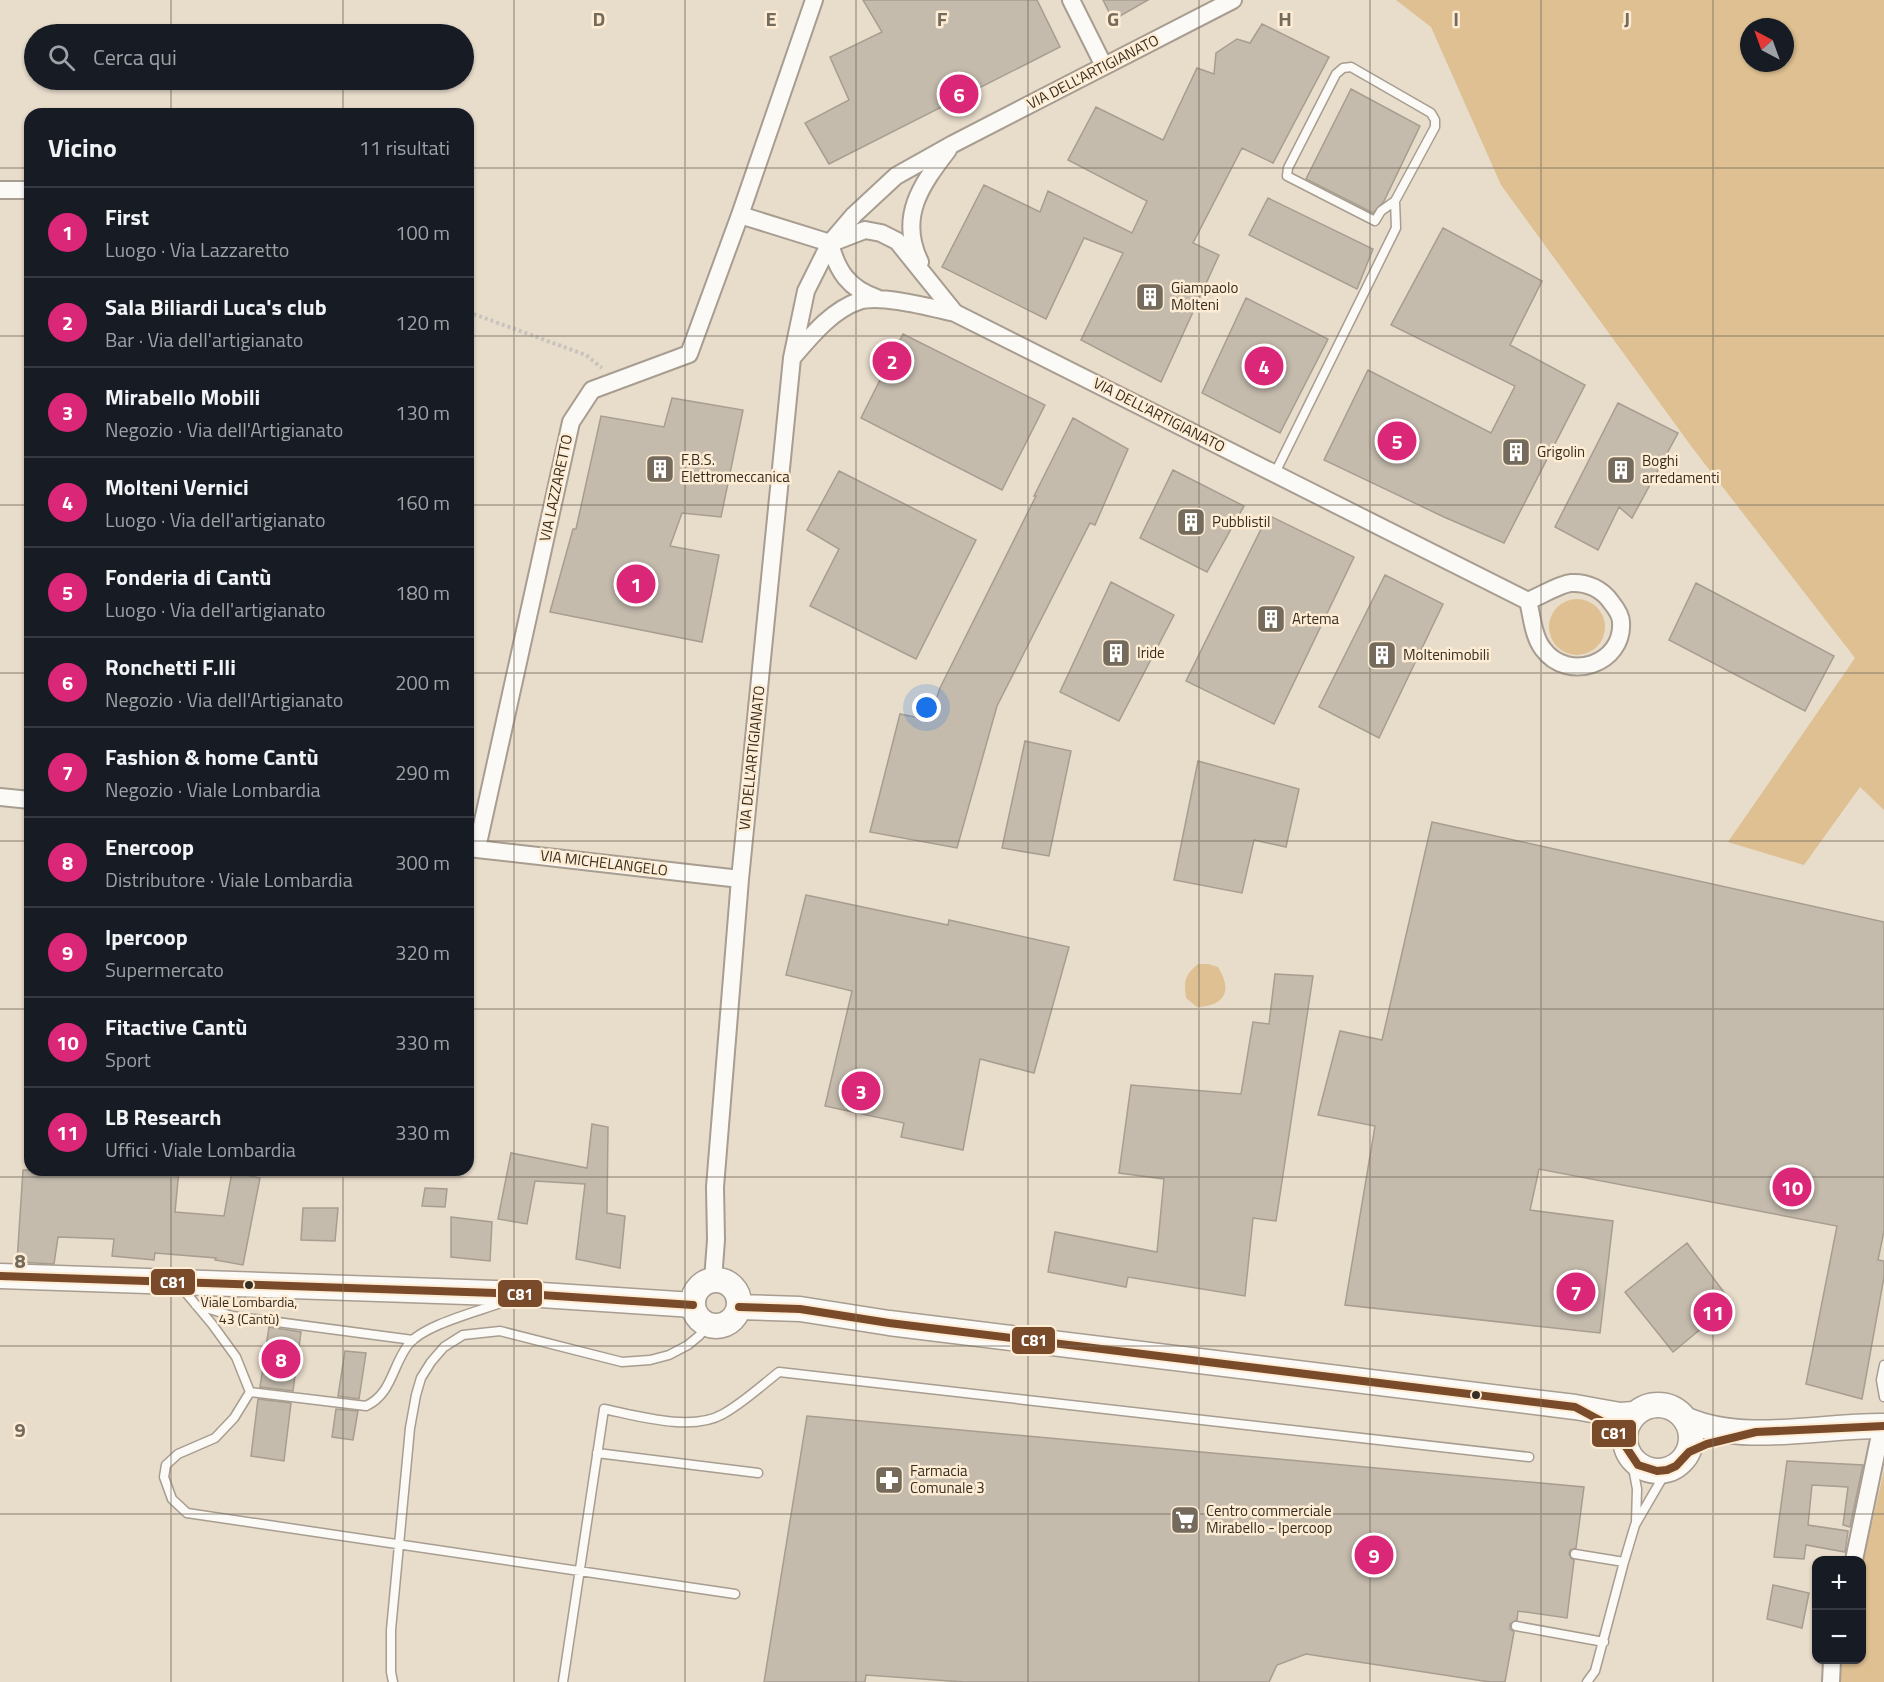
<!DOCTYPE html>
<html lang="it">
<meta charset="utf-8">
<style>
body{margin:0;font-family:"Titillium Web",sans-serif;background:#242831;color:#f1f3f6}
.controls{position:absolute;right:18px;bottom:18px;display:grid;overflow:hidden;border-radius:12px;box-shadow:0 2px 4px #0004}
.controls button{width:54px;height:54px;display:grid;place-items:center;padding:0;border:0;border-bottom:2px solid #363941;background:#171b24;color:#f1f3f6;font:30px sans-serif}
.compass{position:absolute;left:1740px;top:18px;width:54px;height:54px;border-radius:50%;background:#171b24;box-shadow:0 2px 4px #0004;rotate:319deg}
.you{position:absolute;left:927px;top:708px;width:21px;height:21px;margin:-15px;border:4px solid #fff;border-radius:50%;background:#1a73e8;box-shadow:0 0 0 9px #1a73e833}
.badge{display:grid;place-items:center;width:39px;height:39px;border-radius:50%;background:#db2777;color:#fff;font-size:20px;font-weight:700}
.pin{position:absolute;translate:-50% -50%;border:3px solid #fff;box-shadow:0 2px 6px #0006}
.list{margin:0;padding:0;list-style:none}
h2{display:flex;justify-content:space-between;align-items:center;height:78px;margin:0;padding:0 24px;font-size:26px}
h2 small{font-size:20px;font-weight:400;color:#9ea1a6}
.list li{display:grid;grid-template-columns:39px 1fr auto;gap:18px;align-items:center;box-sizing:border-box;height:90px;padding:0 24px;border-top:2px solid #363941}
.list b{display:block;font-size:22px;white-space:nowrap}
.list p{margin:0;font-size:20px;white-space:nowrap;color:#9ea1a6}
.list em{font-size:20px;font-style:normal;color:#9ea1a6}
.icon{flex:none;width:33px;height:33px;fill:none;stroke:currentColor;stroke-width:2;stroke-linecap:round;stroke-linejoin:round}
.map{position:relative;flex:none;width:1884px;height:1682px;overflow:hidden}
.search{position:absolute;background:#171b24;box-shadow:0 2px 4px #0004;left:24px;top:24px;width:450px;height:66px;display:flex;align-items:center;gap:15px;box-sizing:border-box;padding:0 21px;border-radius:33px;color:#9ea1a6;font-size:22px}
.panel{position:absolute;background:#171b24;box-shadow:0 2px 4px #0004;left:24px;top:108px;width:450px;height:1068px;border-radius:18px}
.map>svg:first-child{display:block}
</style>
<div class="map">
<svg width="1884" height="1682" viewBox="0 0 1884 1682">
<rect width="100%" height="100%" fill="#e8dccb"/>
<path fill="#dec092" fill-rule="evenodd" d="M 1396,0 L 1884,0 L 1884,810 L 1860,787 L 1804,865 L 1728,842 L 1855,658 L 1694,450 L 1501,185 L 1431,27 ZM 1749,27 L 1785,27 L 1785,63 L 1749,63 Z
M1549 627a28 28 0 1 1 56 0a28 28 0 1 1-56 0Z
M 1198,964 L 1208,964 L 1218,967 C 1233,991 1225,1006 1197,1007 L 1186,998 C 1184,981 1184,976 1198,964 Z
M 1884,1471 L 1884,1682 L 1841,1682 L 1841,1660 L 1862,1660 L 1862,1565 Z"/>
<path fill="#c4bbad" stroke="#a79d90" stroke-width="1.5" d="M 863,0 L 1037,0 L 1060,47 L 829,164 L 805,123 L 849,100 L 830,57 L 882,32 Z
M 1103,0 L 1148,0 L 1113,20 Z
M 1262,24 L 1329,57 L 1273,163 L 1242,148 L 1193,243 L 1219,255 L 1161,382 L 1081,340 L 1123,253 L 1084,238 L 1046,319 L 942,267 L 984,185 L 1040,212 L 1048,191 L 1132,233 L 1147,201 L 1068,160 L 1096,107 L 1163,140 L 1197,68 L 1214,74 L 1216,53 L 1237,39 L 1250,43 Z
M 1351,89 L 1420,126 L 1384,201 L 1373,213 L 1306,179 Z
M 1268,198 L 1373,249 L 1357,289 L 1249,235 Z
M 1443,228 L 1542,281 L 1510,345 L 1585,385 L 1504,543 L 1444,517 L 1324,460 L 1368,370 L 1491,433 L 1515,386 L 1391,325 Z
M 1246,298 L 1328,339 L 1280,433 L 1202,393 Z
M 903,334 L 1045,405 L 1002,490 L 861,418 Z
M 672,398 L 743,410 L 721,517 L 682,513 L 670,546 L 719,555 L 702,642 L 550,612 L 573,529 L 576,529 L 601,416 L 664,427 Z
M 1618,403 L 1678,433 L 1632,518 L 1619,507 L 1598,550 L 1555,527 Z
M 1073,418 L 1128,449 L 1095,525 L 1090,523 L 997,706 L 957,848 L 870,832 L 900,714 L 929,720 L 940,688 L 1036,496 L 1034,496 Z
M 1173,470 L 1244,506 L 1207,572 L 1140,538 Z
M 839,471 L 976,540 L 916,659 L 810,606 L 839,549 L 807,530 Z
M 1268,515 L 1354,557 L 1274,724 L 1186,681 Z
M 1385,575 L 1443,604 L 1379,738 L 1319,707 Z
M 1111,582 L 1174,615 L 1119,721 L 1060,692 Z
M 1696,583 L 1834,656 L 1805,711 L 1669,640 Z
M 1025,741 L 1071,751 L 1049,856 L 1002,848 Z
M 1198,761 L 1299,789 L 1286,847 L 1254,840 L 1242,893 L 1174,880 Z
M 1432,822 L 1884,922 L 1884,1231 L 1878,1260 L 1884,1261 L 1884,1277 L 1862,1399 L 1806,1384 L 1837,1226 L 1539,1169 L 1530,1210 L 1613,1221 L 1600,1333 L 1345,1305 L 1375,1126 L 1318,1115 L 1340,1031 L 1382,1040 Z
M 806,895 L 948,925 L 949,920 L 1069,947 L 1034,1073 L 980,1059 L 963,1150 L 901,1137 L 904,1123 L 825,1106 L 852,991 L 786,975 Z
M 1275,974 L 1313,976 L 1276,1221 L 1253,1218 L 1245,1296 L 1128,1277 L 1126,1287 L 1048,1272 L 1055,1232 L 1157,1252 L 1164,1179 L 1119,1173 L 1131,1085 L 1241,1094 L 1253,1022 L 1269,1024 Z
M 592,1124 L 608,1127 L 607,1213 L 625,1216 L 620,1268 L 576,1259 L 585,1184 L 535,1181 L 527,1224 L 498,1219 L 511,1153 L 587,1168 Z
M 23,1170 L 179,1170 L 175,1212 L 224,1216 L 232,1172 L 260,1178 L 243,1265 L 215,1260 L 216,1258 L 155,1253 L 154,1260 L 112,1256 L 114,1239 L 58,1237 L 54,1264 L 17,1262 Z
M 425,1188 L 447,1189 L 445,1207 L 422,1206 Z
M 303,1208 L 338,1208 L 335,1241 L 301,1240 Z
M 451,1217 L 492,1222 L 490,1261 L 451,1257 Z
M 1687,1243 L 1732,1303 L 1673,1352 L 1625,1292 Z
M 269,1327 L 301,1332 L 293,1391 L 260,1387 Z
M 345,1351 L 366,1353 L 359,1399 L 338,1396 Z
M 258,1399 L 291,1403 L 284,1461 L 251,1456 Z
M 336,1409 L 358,1411 L 353,1440 L 332,1437 Z
M 807,1416 L 1584,1487 L 1576,1548 L 1570,1550 L 1569,1554 L 1571,1558 L 1574,1560 L 1567,1618 L 1518,1611 L 1517,1620 L 1510,1624 L 1510,1629 L 1514,1632 L 1505,1682 L 1490,1682 L 1306,1654 L 1277,1665 L 1269,1682 L 964,1682 L 866,1675 L 865,1682 L 764,1682 Z
M 1787,1461 L 1863,1465 L 1850,1527 L 1843,1525 L 1848,1487 L 1812,1485 L 1808,1525 L 1848,1531 L 1845,1552 L 1806,1545 L 1804,1559 L 1774,1557 Z
M 1773,1585 L 1809,1593 L 1802,1628 L 1767,1619 Z"/>
<g fill="none" stroke-linecap="round" stroke-linejoin="round">
<g stroke="#a79d90" stroke-width="11">
<path id="service" d="M 1275,473 L 1396,228 L 1395,201 L 1435,127 L 1435,120 L 1431,113 L 1351,67 L 1343,68 L 1336,74 L 1288,168 L 1287,176 L 1375,221 L 1381,211 L 1395,201
M 181,1287 L 212,1324 L 236,1357 L 250,1392 L 366,1406 C 392,1394 392,1366 408,1345 C 424,1324 481,1311 506,1301
M 196,1305 L 232,1316 L 413,1340
M 1884,1365 L 1881,1380 L 1884,1397
M 250,1392 L 234,1418 L 215,1438 L 178,1454 L 166,1465 L 164,1477 L 172,1499 L 187,1513 L 735,1594
M 597,1453 L 758,1473
M 1631,1457 L 1637,1489 L 1636,1522
M 1575,1554 L 1624,1562
M 1516,1626 L 1604,1642
M 393,1682 L 391,1672 L 391,1630 L 410,1428 L 416,1395 L 421,1378 L 431,1362 L 444,1347 L 463,1335 L 500,1331 L 622,1362 L 650,1360 L 669,1355 L 688,1345 L 700,1335 L 705,1323
M 563,1682 L 604,1409 C 638,1416 692,1432 723,1414 C 743,1403 761,1386 779,1372 L 1529,1457
M 1587,1682 L 1595,1671 L 1624,1562 L 1635,1525 L 1667,1470"/>
</g>
<g stroke="#a79d90" stroke-width="20">
<path id="minor" d="M 1071,0 L 1104,66
M 0,190 L 30,190
M 740,215 L 830,243
M 834,242 L 865,230 L 881,233 L 897,241 L 955,313
M 830,243 C 837,271 849,289 877,298
M 920,262 C 898,217 921,185 948,150
M 793,357 C 811,336 832,310 859,301 C 881,294 932,308 955,313 L 1528,601 C 1540,596 1560,584 1571,583 C 1587,582 1602,589 1611,602 C 1615,607 1621,615 1621,622 C 1624,664 1568,683 1543,649 C 1533,636 1532,616 1528,601
M 0,797 L 30,800
M 468,848 L 740,879
M 477,848 L 571,422 L 592,390 L 689,354 L 740,215 L 814,0
M 713,1280 L 716,1240 L 715,1187 L 740,879 L 792,358 L 806,291 L 830,243 L 854,215 L 896,176 L 953,144 L 1233,0
M 1854,1560 L 1882,1425
M 1831,1682 L 1832,1660"/>
</g>
<g stroke="#a79d90" stroke-width="27">
<path id="secondary" d="M 0,1276 L 526,1294 L 693,1305
M693 1303a23 23 0 1 1 46 0a23 23 0 1 1-46 0Z
M 739,1307 L 800,1309 L 889,1323 L 1575,1407 L 1620,1415 L 1634,1414
M1625 1438a33 33 0 1 1 66 0a33 33 0 1 1-66 0Z
M 1687,1420 C 1745,1445 1822,1425 1884,1426"/>
</g>
<path stroke="#c8c3be" stroke-width="4" stroke-dasharray="3 3" stroke-linecap="butt" d="M 468,312 L 586,355 L 602,368"/>
<use href="#service" stroke="#fcfaf7" stroke-width="8"/>
<use href="#minor" stroke="#fcfaf7" stroke-width="16"/>
<use href="#secondary" stroke="#fcfaf7" stroke-width="24"/>
<g stroke="#feedd4" stroke-width="12">
<path id="bus-1" d="M 0,1276 L 526,1294 L 693,1305
M 739,1307 L 800,1309 L 889,1323 L 1575,1407 L 1605,1423 L 1626,1447 L 1638,1465 L 1657,1471 L 1667,1470 L 1676,1466 L 1689,1452 L 1707,1444 L 1756,1432 L 1884,1426"/>
</g>
<use href="#bus-1" stroke="#7a4b2a" stroke-width="8"/>
</g>
<path fill="none" stroke="#746b5d" stroke-width="1.5" stroke-opacity="0.55" d="M 171,0 L 171,34M 343,0 L 343,34M 514,0 L 514,1682M 685,0 L 685,1682M 856,0 L 856,1682M 1028,0 L 1028,1682M 1199,0 L 1199,1682M 1370,0 L 1370,1682M 1541,0 L 1541,1682M 1713,0 L 1713,1682M 171,80 L 171,114M 343,80 L 343,114M 0,168 L 30,168M 468,168 L 1884,168M 0,336 L 30,336M 468,336 L 1884,336M 0,505 L 30,505M 468,505 L 1884,505M 0,673 L 30,673M 468,673 L 1884,673M 0,841 L 30,841M 468,841 L 1884,841M 0,1009 L 30,1009M 468,1009 L 1884,1009M 171,1170 L 171,1682M 343,1170 L 343,1682M 0,1177 L 1884,1177M 0,1346 L 1884,1346M 0,1514 L 1884,1514"/>
<defs>
<g id="building-square" transform="scale(1.5)"><rect x="-9" y="-9" width="18" height="18" rx="4" fill="#746b5d" stroke="#feedd4"/><path d="M-4-6H4V6H1V3H-1V6H-4ZM-2.5-4.3h1.7v1.8h-1.7ZM.8-4.3h1.7v1.8H.8ZM-2.5-1h1.7V.8h-1.7ZM.8-1h1.7V.8H.8Z" fill="#fff"/></g>
<g id="pharmacy-square" transform="scale(1.5)"><rect x="-9" y="-9" width="18" height="18" rx="4" fill="#746b5d" stroke="#feedd4"/><path d="M-2-6h4v4h4v4h-4v4h-4v-4h-4v-4h4Z" fill="#fff"/></g>
<g id="supermarket-square" transform="scale(1.5)"><rect x="-9" y="-9" width="18" height="18" rx="4" fill="#746b5d" stroke="#feedd4"/><path d="M-6-5.5h2.5l.6 2H6L4.5 2H-2.5L-4.4-4H-6ZM-1.5 3.2a1.3 1.3 0 1 0 .1 0ZM3 3.2a1.3 1.3 0 1 0 .1 0Z" fill="#fff"/></g>
</defs>
<g fill-rule="evenodd">
<use href="#building-square" x="1150" y="297"/>
<use href="#building-square" x="1516" y="452"/>
<use href="#building-square" x="660" y="469"/>
<use href="#building-square" x="1621" y="470"/>
<use href="#building-square" x="1191" y="522"/>
<use href="#building-square" x="1271" y="619"/>
<use href="#building-square" x="1116" y="653"/>
<use href="#building-square" x="1382" y="655"/>
<use href="#pharmacy-square" x="889" y="1480"/>
<use href="#supermarket-square" x="1185" y="1520"/>
</g>
<g fill="#362e22" stroke="#feedd4" stroke-width="2">
<circle cx="249" cy="1285" r="5"/>
<circle cx="1476" cy="1395" r="5"/>
</g>
<g text-anchor="middle" stroke-width="5" stroke-linejoin="round" paint-order="stroke">
<g font-size="14" fill="#362e22" stroke="#feedd4">
<text x="249" y="1307">Viale Lombardia,<tspan x="249" dy="17">43 (Cantù)</tspan></text>
</g>
<g font-size="15" fill="#362e22" stroke="#feedd4">
<text transform="translate(1093 72) rotate(-27)" y="5">VIA DELL'ARTIGIANATO</text>
<text transform="translate(1159 415) rotate(27)" y="5">VIA DELL'ARTIGIANATO</text>
<text transform="translate(556 488) rotate(-78)" y="5">VIA LAZZARETTO</text>
<text transform="translate(752 758) rotate(-84)" y="5">VIA DELL'ARTIGIANATO</text>
<text transform="translate(604 863) rotate(7)" y="5">VIA MICHELANGELO</text>
</g>
<g font-size="15" fill="#362e22" stroke="#feedd4" text-anchor="start">
<text x="1171" y="293">Giampaolo<tspan x="1171" dy="17">Molteni</tspan></text>
<text x="1537" y="457">Grigolin</text>
<text x="681" y="465">F.B.S.<tspan x="681" dy="17">Elettromeccanica</tspan></text>
<text x="1642" y="466">Boghi<tspan x="1642" dy="17">arredamenti</tspan></text>
<text x="1212" y="527">Pubblistil</text>
<text x="1292" y="624">Artema</text>
<text x="1137" y="658">Iride</text>
<text x="1403" y="660">Moltenimobili</text>
<text x="910" y="1476">Farmacia<tspan x="910" dy="17">Comunale 3</tspan></text>
<text x="1206" y="1516">Centro commerciale<tspan x="1206" dy="17">Mirabello - Ipercoop</tspan></text>
</g>
</g>
<g font-size="20" text-anchor="middle" font-weight="bold" fill="#746b5d" stroke="#feedd4" stroke-width="5" stroke-linejoin="round" paint-order="stroke">
<text x="599" y="26">D</text>
<text x="771" y="26">E</text>
<text x="942" y="26">F</text>
<text x="1113" y="26">G</text>
<text x="1285" y="26">H</text>
<text x="1456" y="26">I</text>
<text x="1627" y="26">J</text>
<text x="20" y="1268">8</text>
<text x="20" y="1437">9</text>
</g>
<g stroke="#feedd4" stroke-width="2">
<rect x="150" y="1268" width="46" height="28" rx="6" fill="#7a4b2a"/>
<rect x="497" y="1279" width="46" height="29" rx="6" fill="#7a4b2a"/>
<rect x="1011" y="1326" width="45" height="29" rx="6" fill="#7a4b2a"/>
<rect x="1591" y="1419" width="46" height="29" rx="6" fill="#7a4b2a"/>
</g>
<g font-size="16" text-anchor="middle" font-weight="bold" fill="#fff">
<text x="173" y="1288">C81</text>
<text x="520" y="1300">C81</text>
<text x="1034" y="1346">C81</text>
<text x="1614" y="1439">C81</text>
</g>
</svg>
<div class="controls">
<button>+</button>
<button>−</button>
</div>
<svg class="compass" viewBox="-18 -18 36 36"><path d="M0-13l5 13h-10z" fill="#e53935"/><path d="M0 13l5-13h-10z" fill="#9ea1a6"/></svg>
<div class="you"></div>
<div class="pin badge" style="left:636px;top:584px">1</div>
<div class="pin badge" style="left:892px;top:361px">2</div>
<div class="pin badge" style="left:861px;top:1091px">3</div>
<div class="pin badge" style="left:1264px;top:366px">4</div>
<div class="pin badge" style="left:1397px;top:441px">5</div>
<div class="pin badge" style="left:959px;top:94px">6</div>
<div class="pin badge" style="left:1576px;top:1292px">7</div>
<div class="pin badge" style="left:281px;top:1359px">8</div>
<div class="pin badge" style="left:1374px;top:1555px">9</div>
<div class="pin badge" style="left:1792px;top:1187px">10</div>
<div class="pin badge" style="left:1713px;top:1312px">11</div>
<div class="search"><svg class="icon" aria-label="search" viewBox="0 0 24 24"><circle cx="10" cy="10" r="6"/><path d="M15 15l6 6"/></svg>Cerca qui</div>
<section class="panel">
<h2>Vicino<small>11 risultati</small></h2>
<ul class="list">
<li><span class="badge">1</span><div><b>First</b><p>Luogo · Via Lazzaretto</p></div><em>100 m</em></li>
<li><span class="badge">2</span><div><b>Sala Biliardi Luca's club</b><p>Bar · Via dell'artigianato</p></div><em>120 m</em></li>
<li><span class="badge">3</span><div><b>Mirabello Mobili</b><p>Negozio · Via dell'Artigianato</p></div><em>130 m</em></li>
<li><span class="badge">4</span><div><b>Molteni Vernici</b><p>Luogo · Via dell'artigianato</p></div><em>160 m</em></li>
<li><span class="badge">5</span><div><b>Fonderia di Cantù</b><p>Luogo · Via dell'artigianato</p></div><em>180 m</em></li>
<li><span class="badge">6</span><div><b>Ronchetti F.lli</b><p>Negozio · Via dell'Artigianato</p></div><em>200 m</em></li>
<li><span class="badge">7</span><div><b>Fashion &amp; home Cantù</b><p>Negozio · Viale Lombardia</p></div><em>290 m</em></li>
<li><span class="badge">8</span><div><b>Enercoop</b><p>Distributore · Viale Lombardia</p></div><em>300 m</em></li>
<li><span class="badge">9</span><div><b>Ipercoop</b><p>Supermercato</p></div><em>320 m</em></li>
<li><span class="badge">10</span><div><b>Fitactive Cantù</b><p>Sport</p></div><em>330 m</em></li>
<li><span class="badge">11</span><div><b>LB Research</b><p>Uffici · Viale Lombardia</p></div><em>330 m</em></li>
</ul>
</section>
</div>
